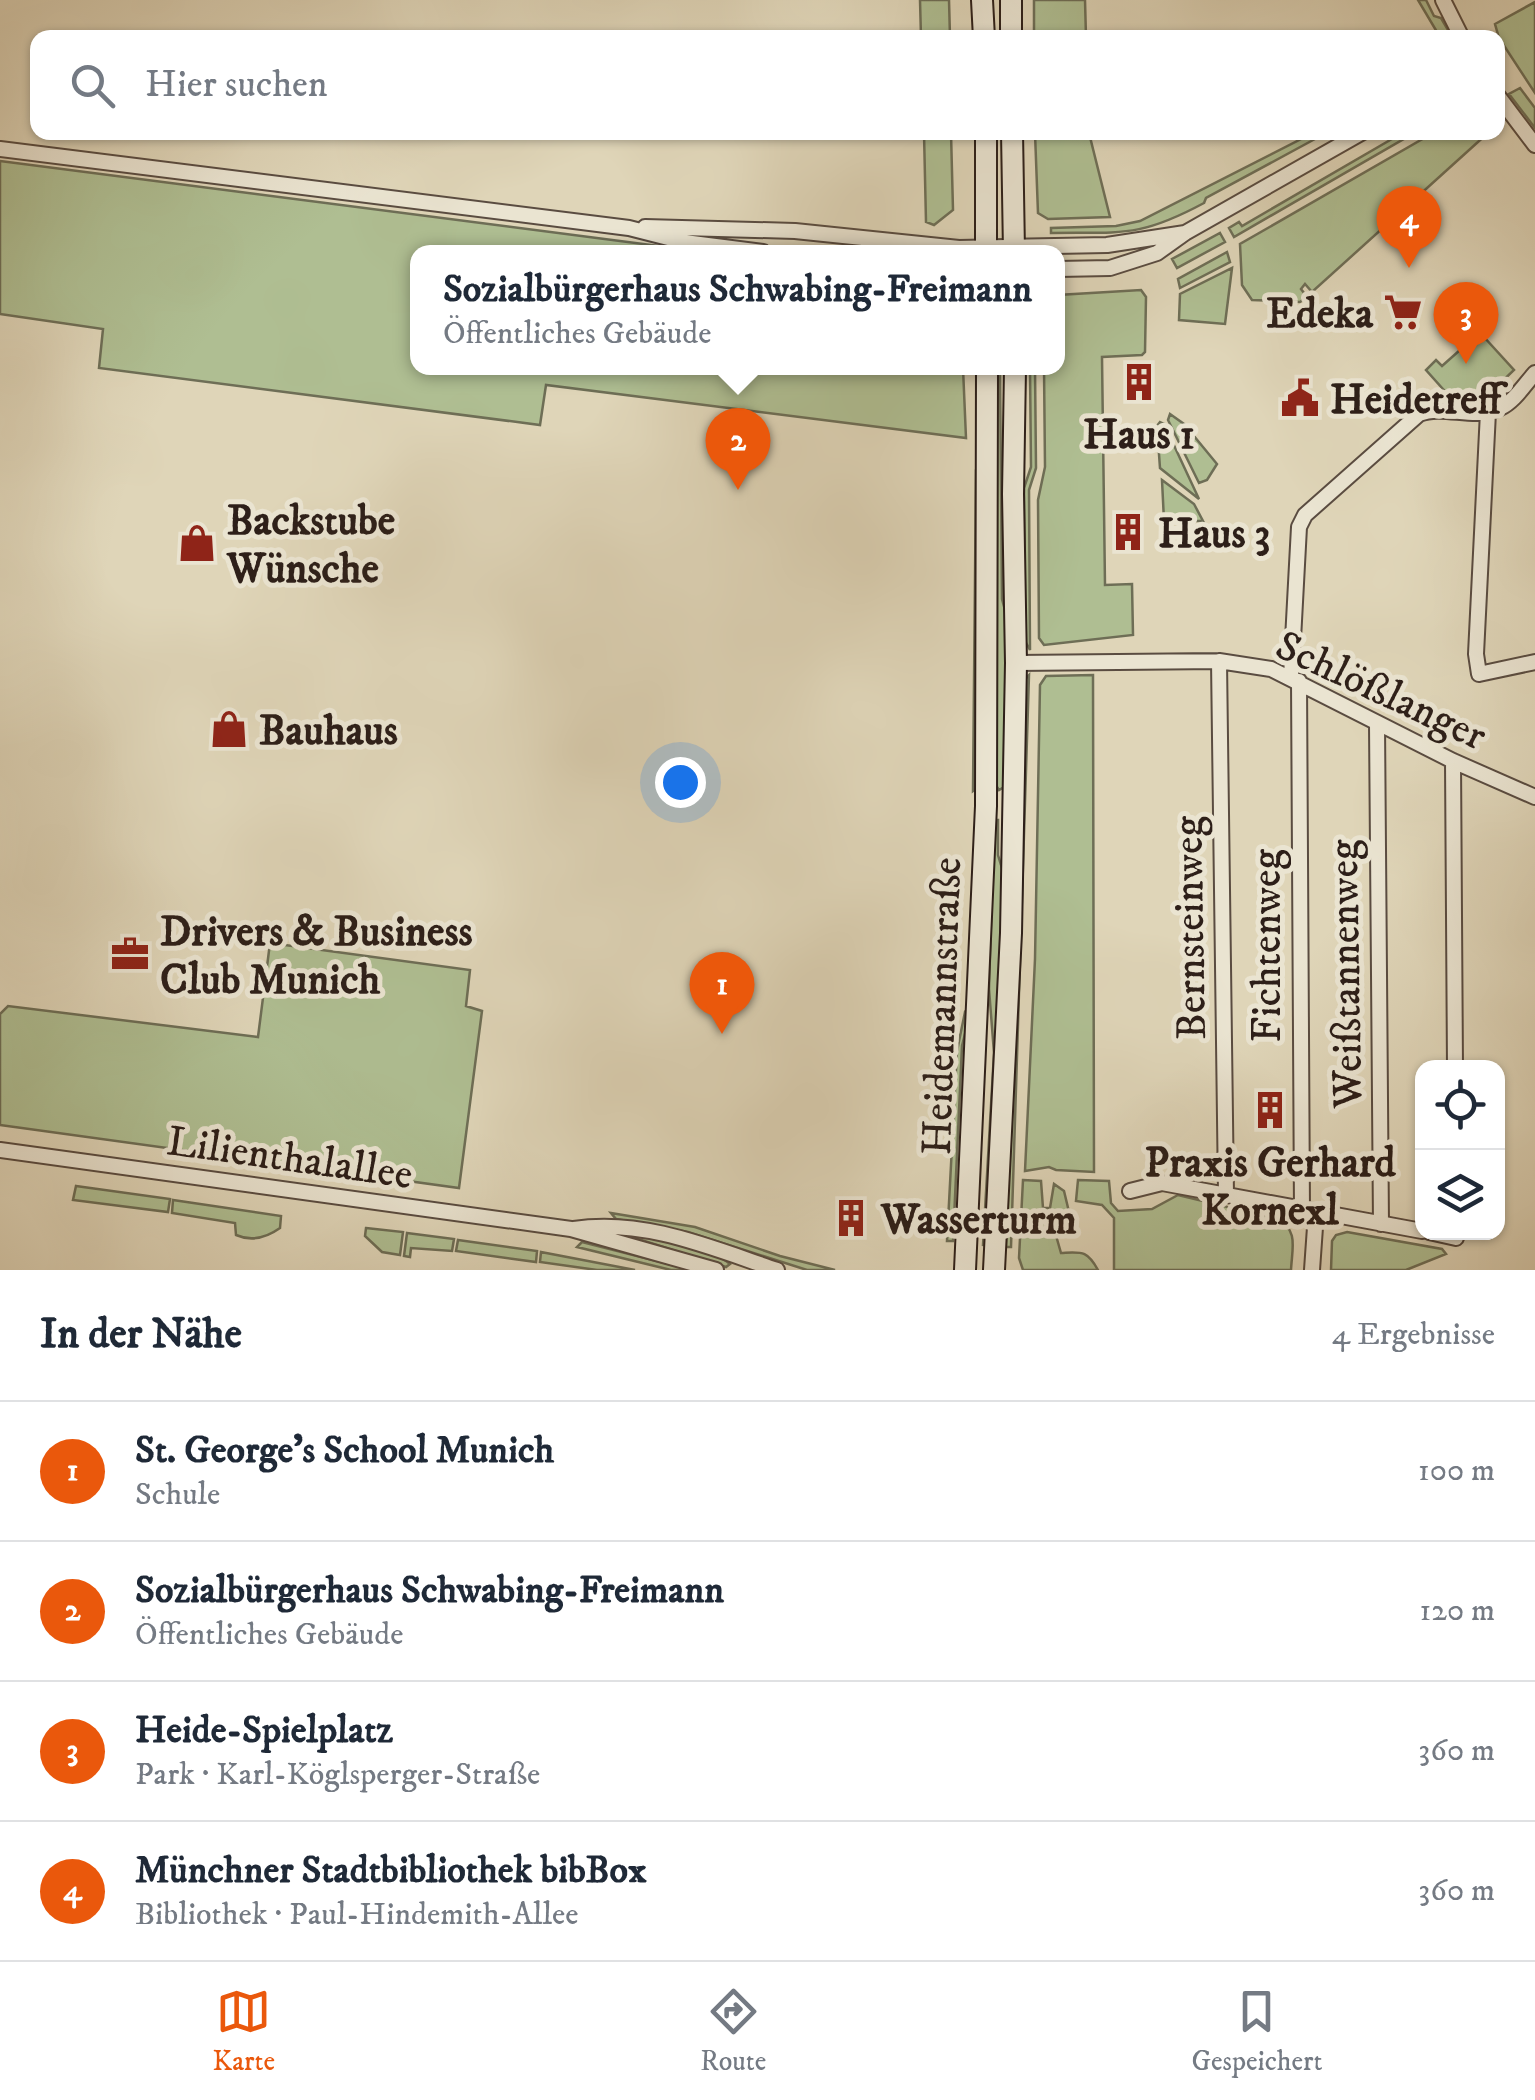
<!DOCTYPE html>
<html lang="de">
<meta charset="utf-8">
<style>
body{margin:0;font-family:"IM FELL DW Pica",serif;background:#f6f6f7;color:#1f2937}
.controls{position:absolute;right:30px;bottom:30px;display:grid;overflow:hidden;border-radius:20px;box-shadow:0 2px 8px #0004}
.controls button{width:90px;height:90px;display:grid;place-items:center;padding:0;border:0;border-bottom:2px solid #e0e1e3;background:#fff;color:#1f2937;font:50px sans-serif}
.you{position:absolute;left:680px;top:782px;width:35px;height:35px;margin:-25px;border:8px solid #fff;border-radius:50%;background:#1a73e8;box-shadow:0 0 0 15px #1a73e833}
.badge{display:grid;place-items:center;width:65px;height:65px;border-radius:50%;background:#ea580c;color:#fff;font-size:32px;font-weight:700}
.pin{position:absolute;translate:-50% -82px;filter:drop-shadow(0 2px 5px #0008)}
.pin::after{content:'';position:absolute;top:52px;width:35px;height:30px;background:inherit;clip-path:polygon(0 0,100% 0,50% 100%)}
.popup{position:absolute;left:410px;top:245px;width:655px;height:130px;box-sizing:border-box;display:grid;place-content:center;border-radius:20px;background:#fff;filter:drop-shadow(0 2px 8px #0005);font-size:32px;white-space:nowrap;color:#747a83}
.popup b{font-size:38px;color:#1f2937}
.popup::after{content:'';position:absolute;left:50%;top:100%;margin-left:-20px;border:20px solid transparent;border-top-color:#fff}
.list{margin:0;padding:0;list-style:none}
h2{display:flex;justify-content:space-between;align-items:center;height:130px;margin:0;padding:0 40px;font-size:42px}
h2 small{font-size:32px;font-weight:400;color:#747a83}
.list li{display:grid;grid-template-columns:65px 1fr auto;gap:30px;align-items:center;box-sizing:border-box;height:140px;padding:0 40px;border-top:2px solid #e0e1e3}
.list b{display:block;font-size:38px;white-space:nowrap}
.list p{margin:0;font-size:32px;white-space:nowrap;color:#747a83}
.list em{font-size:32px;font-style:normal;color:#747a83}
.icon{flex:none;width:55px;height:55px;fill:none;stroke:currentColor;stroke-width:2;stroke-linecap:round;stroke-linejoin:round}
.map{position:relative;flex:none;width:1535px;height:1270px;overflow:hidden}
.search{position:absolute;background:#fff;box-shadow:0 2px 8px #0004;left:30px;right:30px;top:30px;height:110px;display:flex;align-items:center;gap:25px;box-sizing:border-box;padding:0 35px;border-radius:20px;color:#747a83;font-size:38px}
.sheet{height:690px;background:#fff}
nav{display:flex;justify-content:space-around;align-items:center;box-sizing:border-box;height:140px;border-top:2px solid #e0e1e3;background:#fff;font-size:28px;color:#747a83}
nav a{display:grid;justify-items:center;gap:5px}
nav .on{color:#ea580c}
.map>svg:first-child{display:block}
</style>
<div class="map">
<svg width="1535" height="1270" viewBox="0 0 1535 1270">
<rect width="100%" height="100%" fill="#dfd5b8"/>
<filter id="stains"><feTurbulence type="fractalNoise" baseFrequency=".002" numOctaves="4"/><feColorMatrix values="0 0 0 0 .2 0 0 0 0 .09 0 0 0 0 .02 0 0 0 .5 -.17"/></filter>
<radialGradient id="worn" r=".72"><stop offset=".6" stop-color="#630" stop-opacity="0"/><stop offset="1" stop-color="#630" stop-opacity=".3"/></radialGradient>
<path fill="#afbe92" stroke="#6e6e56" stroke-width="2.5" d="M 920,0 L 949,0 L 950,37 L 921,37 Z
M 1034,0 L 1085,0 L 1086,37 L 1034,37 Z
M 1418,0 L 1426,0 L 1434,16 L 1441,18 L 1451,35 L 1440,37 Z
M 1535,2 L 1535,93 L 1499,38 L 1495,24 Z
M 1520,88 L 1535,108 L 1535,128 L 1509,94 Z
M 1404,132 L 1414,133 L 1234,237 L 1229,228 L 1239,222 L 1242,226 Z
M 1489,132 L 1312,292 L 1305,284 L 1301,289 L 1307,297 L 1300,302 L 1252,300 L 1242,285 L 1240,244 L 1433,133 Z
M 924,133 L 951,133 L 953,210 L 934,225 L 926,222 Z
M 1035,133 L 1089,133 L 1110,217 L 1048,219 L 1038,213 Z
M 1313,133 L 1326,133 L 1206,198 L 1204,203 C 1139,238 1122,232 1051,233 L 1051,228 L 1116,226 L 1140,221 Z
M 0,161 L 705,252 L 418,252 L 418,368 L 963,368 L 966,438 L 546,385 L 540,425 L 99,368 L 103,329 L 0,314 Z
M 1220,233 L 1225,242 L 1177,268 L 1172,259 Z
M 1227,252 L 1230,262 L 1180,288 L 1178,279 Z
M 1232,268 L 1225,324 L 1179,320 L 1180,294 Z
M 1141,290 L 1146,297 L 1145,352 L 1142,355 L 1102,357 L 1105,585 L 1132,584 L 1133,635 L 1044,645 L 1039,638 L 1038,500 L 1045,467 L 1044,368 L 1058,368 L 1058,295 Z
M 1473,325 L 1514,370 L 1486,397 L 1451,398 L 1426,370 L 1436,360 L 1442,366 L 1469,342 L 1464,335 Z
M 995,368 L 1000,368 L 1002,599 L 1008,621 L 1004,787 L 999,790 L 995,784 Z
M 1030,368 L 1035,368 L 1036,468 L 1029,490 L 1030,650 L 1025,641 L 1024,488 L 1031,467 Z
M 1170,414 L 1184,424 L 1217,464 L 1207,480 L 1199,483 L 1168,420 Z
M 1160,422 L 1164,424 L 1199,499 L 1160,468 L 1157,426 Z
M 976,471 L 981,473 L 977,788 L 973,791 Z
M 1162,480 L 1194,504 L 1203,521 L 1164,521 Z
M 1029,675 L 1011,1247 L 1006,1247 L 1025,679 Z
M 1093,675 L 1094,1172 L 1056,1170 L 1049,1167 L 1025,1171 L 1035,959 L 1040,685 L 1046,676 Z
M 994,820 L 998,820 L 998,855 L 1004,875 L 989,1246 L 983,1245 L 994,1053 L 989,989 Z
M 270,943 L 470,970 L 466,1006 L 482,1011 L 459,1188 L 0,1125 L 0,1014 L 8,1006 L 258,1037 Z
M 965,1012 L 970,1014 L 962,1046 L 953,1241 L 947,1241 L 957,1051 Z
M 1023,1180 L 1041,1181 L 1043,1208 L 1050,1208 L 1054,1184 L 1064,1191 L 1069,1212 L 1057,1220 L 1055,1232 L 1061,1253 C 1082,1252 1087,1250 1098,1270 L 1023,1270 L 1019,1258 Z
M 1078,1180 L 1109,1181 L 1111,1203 L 1118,1211 L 1152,1209 L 1178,1195 L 1277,1219 C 1299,1230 1292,1248 1291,1270 L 1114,1270 L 1114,1218 L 1102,1205 L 1076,1201 Z
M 76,1186 L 170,1199 L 168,1212 L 73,1200 Z
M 173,1200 L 281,1216 L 280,1228 C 266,1238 252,1242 236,1235 L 235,1223 L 172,1213 Z
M 611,1213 L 695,1227 L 780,1256 L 835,1270 L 807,1270 L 688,1232 L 616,1219 Z
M 366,1228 L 403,1232 L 400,1255 L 382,1252 L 365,1236 Z
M 613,1231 C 650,1236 700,1241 730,1264 L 726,1267 Z
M 1347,1232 L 1442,1249 L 1446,1254 L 1406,1270 L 1331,1270 L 1332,1241 L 1336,1235 Z
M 407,1233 L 454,1239 L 452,1251 L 411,1248 L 410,1257 L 404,1256 Z
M 458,1240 L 537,1251 L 536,1262 L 456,1251 Z
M 582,1242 L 692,1270 L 671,1270 L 577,1247 Z
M 541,1252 L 635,1270 L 597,1270 L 540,1262 Z"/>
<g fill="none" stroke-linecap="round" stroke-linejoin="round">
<g stroke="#5a4c41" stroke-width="18">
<path id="street" d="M 1443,0 L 1462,38
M 1498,96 L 1535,145
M 0,149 L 629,228 L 684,242 L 763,252
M 645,227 L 795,231 L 959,248 L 1107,245 L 1185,233
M 1058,269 L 1110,268 L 1157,253 L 1185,233 L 1363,132
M 1488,412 L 1476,654 L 1479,674 L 1535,662
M 1219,661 L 1226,1194
M 1016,663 L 1219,661 L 1271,669 L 1453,761 L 1535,797
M 1291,677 L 1299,527 L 1305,515 L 1419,414 C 1444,404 1475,421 1500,408 C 1514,402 1525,384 1535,373
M 1299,681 L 1302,1211
M 1377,724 L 1381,1224
M 1453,761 L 1455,1068
M 0,1150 L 571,1229 L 716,1270
M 1130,1191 L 1162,1183 L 1422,1231
M 574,1229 C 643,1218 712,1248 777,1270
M 1429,1232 L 1456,1238 L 1456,1232
M 1312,1270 L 1316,1213"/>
</g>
<g stroke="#2d1f19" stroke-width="24">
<path id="secondary" d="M 982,0 L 984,38
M 1011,0 L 1011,38
M 1012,132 L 1014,252
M 986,252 L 986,132
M 965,1270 L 986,806 L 987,368
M 994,1270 L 1011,933 L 1016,663 L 1013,494 L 1015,368"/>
</g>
<use href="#street" stroke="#eae4d1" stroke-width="14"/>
<use href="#secondary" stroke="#eae4d1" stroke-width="20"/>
</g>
<defs>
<g id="supermarket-bare" transform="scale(3)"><path d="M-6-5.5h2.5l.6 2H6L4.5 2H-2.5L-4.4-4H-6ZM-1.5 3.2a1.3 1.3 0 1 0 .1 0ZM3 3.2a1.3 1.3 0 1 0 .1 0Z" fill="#8f2418" stroke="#eae4d1" stroke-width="2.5" paint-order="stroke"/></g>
<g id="building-bare" transform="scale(3)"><path d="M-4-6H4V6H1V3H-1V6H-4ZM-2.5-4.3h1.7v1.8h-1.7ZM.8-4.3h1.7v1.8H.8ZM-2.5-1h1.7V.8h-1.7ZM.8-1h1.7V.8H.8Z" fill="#8f2418" stroke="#eae4d1" stroke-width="2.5" paint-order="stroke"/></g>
<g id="civic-bare" transform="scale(3)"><path d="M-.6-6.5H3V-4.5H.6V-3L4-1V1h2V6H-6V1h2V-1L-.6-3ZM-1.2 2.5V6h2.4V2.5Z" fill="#8f2418" stroke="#eae4d1" stroke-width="2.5" paint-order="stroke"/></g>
<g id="shop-bare" transform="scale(3)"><path d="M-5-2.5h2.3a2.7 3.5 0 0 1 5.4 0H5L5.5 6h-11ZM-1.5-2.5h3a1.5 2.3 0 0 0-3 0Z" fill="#8f2418" stroke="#eae4d1" stroke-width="2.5" paint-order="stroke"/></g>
<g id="office-bare" transform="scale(3)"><path d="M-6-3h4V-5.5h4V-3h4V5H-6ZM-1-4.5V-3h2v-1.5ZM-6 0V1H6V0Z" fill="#8f2418" stroke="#eae4d1" stroke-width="2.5" paint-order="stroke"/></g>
</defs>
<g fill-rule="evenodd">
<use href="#supermarket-bare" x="1403" y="312"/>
<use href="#building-bare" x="1139" y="382"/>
<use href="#civic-bare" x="1300" y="398"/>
<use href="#building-bare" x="1128" y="532"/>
<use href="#shop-bare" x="197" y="543"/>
<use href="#shop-bare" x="229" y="729"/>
<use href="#office-bare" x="130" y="954"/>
<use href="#building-bare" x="1270" y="1110"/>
<use href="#building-bare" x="851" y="1218"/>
</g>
<g text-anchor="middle" stroke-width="10" stroke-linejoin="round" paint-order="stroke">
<g font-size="42" font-weight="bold" fill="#2d1f19" stroke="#eae4d1" text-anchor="start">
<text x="1373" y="327" text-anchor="end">Edeka</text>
<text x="1330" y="413">Heidetreff</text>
<text x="1139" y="448" text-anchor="middle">Haus 1</text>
<text x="227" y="534">Backstube<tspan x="227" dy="48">Wünsche</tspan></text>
<text x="1158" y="547">Haus 3</text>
<text x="259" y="744">Bauhaus</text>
<text x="160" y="945">Drivers &amp; Business<tspan x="160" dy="48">Club Munich</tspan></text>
<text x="1270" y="1176" text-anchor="middle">Praxis Gerhard<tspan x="1270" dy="48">Kornexl</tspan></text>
<text x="881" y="1233">Wasserturm</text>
</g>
<g font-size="42" fill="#2d1f19" stroke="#eae4d1">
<text transform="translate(1382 689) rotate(25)" y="15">Schlößlanger</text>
<text transform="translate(1188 928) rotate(-91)" y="15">Bernsteinweg</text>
<text transform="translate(1265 946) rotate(-90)" y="15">Fichtenweg</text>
<text transform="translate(1344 974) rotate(-91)" y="15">Weißtannenweg</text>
<text transform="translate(940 1006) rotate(-88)" y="15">Heidemannstraße</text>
<text transform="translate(290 1156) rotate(8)" y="15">Lilienthalallee</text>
</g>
</g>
<rect width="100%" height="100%" filter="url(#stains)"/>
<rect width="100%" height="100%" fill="url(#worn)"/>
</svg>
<div class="controls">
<button><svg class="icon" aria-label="locate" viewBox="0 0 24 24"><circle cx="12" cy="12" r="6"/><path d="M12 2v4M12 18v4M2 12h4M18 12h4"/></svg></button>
<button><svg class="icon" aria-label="layers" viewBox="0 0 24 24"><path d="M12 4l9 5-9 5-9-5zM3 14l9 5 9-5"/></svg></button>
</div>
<div class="you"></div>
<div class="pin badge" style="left:722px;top:1034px">1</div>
<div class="pin badge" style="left:738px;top:490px">2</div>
<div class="popup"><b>Sozialbürgerhaus Schwabing-Freimann</b>Öffentliches Gebäude</div>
<div class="pin badge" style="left:1466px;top:364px">3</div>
<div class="pin badge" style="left:1409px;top:268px">4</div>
<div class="search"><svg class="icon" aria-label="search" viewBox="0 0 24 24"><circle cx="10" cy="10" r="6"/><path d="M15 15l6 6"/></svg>Hier suchen</div>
</div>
<section class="sheet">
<h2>In der Nähe<small>4 Ergebnisse</small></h2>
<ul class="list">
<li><span class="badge">1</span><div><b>St. George’s School Munich</b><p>Schule</p></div><em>100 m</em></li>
<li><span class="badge">2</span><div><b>Sozialbürgerhaus Schwabing-Freimann</b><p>Öffentliches Gebäude</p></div><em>120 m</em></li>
<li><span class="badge">3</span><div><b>Heide-Spielplatz</b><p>Park · Karl-Köglsperger-Straße</p></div><em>360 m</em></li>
<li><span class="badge">4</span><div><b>Münchner Stadtbibliothek bibBox</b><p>Bibliothek · Paul-Hindemith-Allee</p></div><em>360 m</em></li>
</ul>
</section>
<nav>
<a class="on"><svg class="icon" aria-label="map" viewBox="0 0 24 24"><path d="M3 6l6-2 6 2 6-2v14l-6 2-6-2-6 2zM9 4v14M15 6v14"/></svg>Karte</a>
<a><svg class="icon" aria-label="directions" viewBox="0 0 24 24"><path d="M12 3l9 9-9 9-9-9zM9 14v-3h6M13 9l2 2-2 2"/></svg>Route</a>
<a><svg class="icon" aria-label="saved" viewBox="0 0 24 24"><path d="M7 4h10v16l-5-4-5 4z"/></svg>Gespeichert</a>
</nav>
